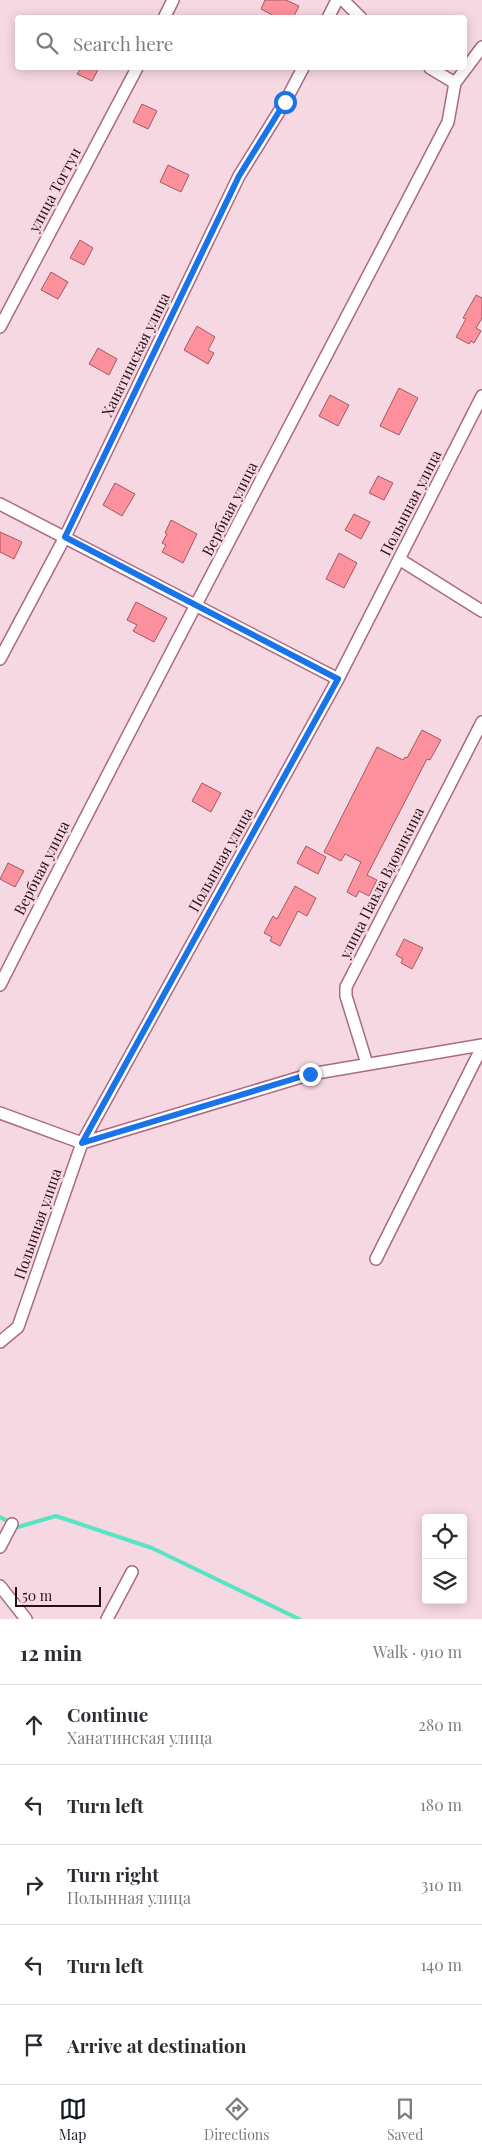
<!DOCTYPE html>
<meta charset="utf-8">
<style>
body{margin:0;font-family:"Playfair Display",serif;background:#f7f7f7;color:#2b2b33}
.controls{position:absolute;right:15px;bottom:15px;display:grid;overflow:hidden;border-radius:5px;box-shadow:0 2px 12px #0003}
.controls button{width:45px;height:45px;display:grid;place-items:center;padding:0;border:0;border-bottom:1px solid #e1e1e2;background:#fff;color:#2b2b33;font:25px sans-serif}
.scale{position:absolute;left:15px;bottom:12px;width:86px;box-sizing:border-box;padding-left:5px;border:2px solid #270e19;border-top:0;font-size:14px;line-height:18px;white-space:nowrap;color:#270e19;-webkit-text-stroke:4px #f6d8e3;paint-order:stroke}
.stop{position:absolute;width:15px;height:15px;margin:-11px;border:4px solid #1a73e8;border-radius:50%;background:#fff}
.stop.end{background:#1a73e8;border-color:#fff;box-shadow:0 1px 5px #0008}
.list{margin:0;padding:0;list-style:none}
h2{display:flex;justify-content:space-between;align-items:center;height:65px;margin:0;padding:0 20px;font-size:21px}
h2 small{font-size:16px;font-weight:400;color:#7c7c81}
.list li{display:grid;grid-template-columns:32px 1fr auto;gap:15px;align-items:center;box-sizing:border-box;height:80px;padding:0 20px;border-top:1px solid #e1e1e2}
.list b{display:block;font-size:19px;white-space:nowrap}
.list p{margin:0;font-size:16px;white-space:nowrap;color:#7c7c81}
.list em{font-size:16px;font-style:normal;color:#7c7c81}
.icon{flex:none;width:28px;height:28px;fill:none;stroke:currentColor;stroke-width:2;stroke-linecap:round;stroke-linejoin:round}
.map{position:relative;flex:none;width:482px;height:1619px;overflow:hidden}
.search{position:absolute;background:#fff;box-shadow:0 2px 12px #0003;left:15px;right:15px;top:15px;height:55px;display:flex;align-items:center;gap:12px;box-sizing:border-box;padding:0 18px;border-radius:5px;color:#7c7c81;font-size:19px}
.sheet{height:465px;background:#fff}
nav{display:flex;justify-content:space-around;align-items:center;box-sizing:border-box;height:70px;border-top:1px solid #e1e1e2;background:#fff;font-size:14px;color:#7c7c81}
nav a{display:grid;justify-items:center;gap:2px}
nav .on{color:#111827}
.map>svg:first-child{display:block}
</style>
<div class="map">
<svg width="482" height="1619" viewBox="0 0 482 1619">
<rect width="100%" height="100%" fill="#f6d8e3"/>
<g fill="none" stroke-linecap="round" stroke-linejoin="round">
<path stroke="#5ae3c0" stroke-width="4" d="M 0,1517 L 18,1527 L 56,1516 L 152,1548 L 299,1619"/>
</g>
<path fill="#fc919d" stroke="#a05b63" d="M 265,0 L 286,0 L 299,6 L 293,18 L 278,18 L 261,9 Z
M 81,68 L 99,68 L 92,81 L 77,74 Z
M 142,104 L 157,111 L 148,129 L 133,122 Z
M 168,165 L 189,175 L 181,192 L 160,182 Z
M 80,240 L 93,248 L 84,265 L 70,258 Z
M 51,272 L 68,282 L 58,299 L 41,290 Z
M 476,295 L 482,298 L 482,318 L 476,328 L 481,331 L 474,343 L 471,341 L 469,344 L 456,337 L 466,319 L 463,318 Z
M 197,326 L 215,337 L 208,350 L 214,353 L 208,364 L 184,350 Z
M 98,348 L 117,359 L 109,375 L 89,364 Z
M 399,388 L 418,398 L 399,435 L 380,426 Z
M 330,395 L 349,405 L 338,426 L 319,416 Z
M 378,476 L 393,483 L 384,500 L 369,493 Z
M 115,483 L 135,494 L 122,516 L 103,505 Z
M 354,514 L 370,522 L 361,539 L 345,530 Z
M 171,520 L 197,534 L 183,563 L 162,552 L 166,545 L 162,543 L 167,534 L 165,533 Z
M 0,532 L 22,542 L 14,559 L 0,552 Z
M 339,553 L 357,563 L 344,588 L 326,579 Z
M 136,602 L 167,618 L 154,642 L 133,631 L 137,625 L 127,620 Z
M 422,730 L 441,740 L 430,760 L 427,759 L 367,875 L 377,880 L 369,896 L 359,891 L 356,897 L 347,892 L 361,862 L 345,854 L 341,861 L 324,852 L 377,747 L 403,760 L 405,757 L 407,758 Z
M 202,783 L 221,793 L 211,812 L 192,801 Z
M 306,846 L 326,857 L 318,874 L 297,863 Z
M 8,863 L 24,871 L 15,887 L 0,879 Z
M 295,886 L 316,898 L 307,916 L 298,911 L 280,946 L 270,941 L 272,937 L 264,933 L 273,916 L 277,919 Z
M 404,939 L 423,948 L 412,969 L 401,963 L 403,959 L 396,955 Z"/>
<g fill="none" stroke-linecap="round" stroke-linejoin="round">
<g stroke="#ab6985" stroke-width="14">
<path id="minor" d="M 343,0 L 361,18
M 164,18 L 173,0
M 328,18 L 337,0
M 430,68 L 455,83
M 0,327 L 137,68
M 0,504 L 338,679
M 399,559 L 482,611
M 0,659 L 65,537 L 239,176 L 285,102 L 303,68
M 0,985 C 146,696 299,410 448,122 L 455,83 L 482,47
M 367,1064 L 346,996 L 346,987 L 482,722
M 0,1113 L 82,1143 L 311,1074 L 482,1045
M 376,1259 L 482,1047
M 0,1342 L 18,1327 L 82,1143 L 338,679 L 482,396
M 0,1547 L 12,1524
M 0,1586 L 26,1619
M 107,1619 L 132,1572"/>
</g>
<use href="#minor" stroke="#fff" stroke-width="11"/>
</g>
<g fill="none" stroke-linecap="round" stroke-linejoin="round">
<path stroke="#1a73e8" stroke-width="6" d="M 285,102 L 239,176 L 65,537 L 338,679 L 82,1143 L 310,1074"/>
</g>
<g text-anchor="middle" stroke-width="5" stroke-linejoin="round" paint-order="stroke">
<g font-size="15" fill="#270e19" stroke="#f6d8e3">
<text transform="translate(55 190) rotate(-62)" y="5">улица Тогтун</text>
<text transform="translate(136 355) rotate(-64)" y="5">Ханатинская улица</text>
<text transform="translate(411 503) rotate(-63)" y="5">Полынная улица</text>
<text transform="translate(230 509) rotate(-63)" y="5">Вербная улица</text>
<text transform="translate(221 860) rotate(-61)" y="5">Полынная улица</text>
<text transform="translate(42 868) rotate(-63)" y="5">Вербная улица</text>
<text transform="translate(382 883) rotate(-63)" y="5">улица Павла Вдовикина</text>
<text transform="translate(38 1224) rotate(-71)" y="5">Полынная улица</text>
</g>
</g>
</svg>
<div class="controls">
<button><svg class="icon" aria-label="locate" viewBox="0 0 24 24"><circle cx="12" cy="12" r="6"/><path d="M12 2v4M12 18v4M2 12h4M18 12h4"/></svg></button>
<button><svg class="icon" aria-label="layers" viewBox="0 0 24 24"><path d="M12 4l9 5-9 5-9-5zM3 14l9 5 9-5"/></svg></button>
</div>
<div class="scale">50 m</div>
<div class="stop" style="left:285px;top:102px"></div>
<div class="stop end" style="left:310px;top:1074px"></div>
<div class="search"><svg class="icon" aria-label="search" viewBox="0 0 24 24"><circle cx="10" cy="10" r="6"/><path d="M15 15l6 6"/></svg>Search here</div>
</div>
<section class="sheet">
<h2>12 min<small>Walk · 910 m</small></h2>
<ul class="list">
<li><svg class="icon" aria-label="ahead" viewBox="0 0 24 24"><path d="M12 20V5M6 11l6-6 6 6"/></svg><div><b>Continue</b><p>Ханатинская улица</p></div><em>280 m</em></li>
<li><svg class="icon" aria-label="left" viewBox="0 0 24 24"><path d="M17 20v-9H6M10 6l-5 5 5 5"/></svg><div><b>Turn left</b></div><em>180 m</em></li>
<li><svg class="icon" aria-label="right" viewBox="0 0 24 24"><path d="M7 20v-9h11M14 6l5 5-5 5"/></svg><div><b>Turn right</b><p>Полынная улица</p></div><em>310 m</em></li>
<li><svg class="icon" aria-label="left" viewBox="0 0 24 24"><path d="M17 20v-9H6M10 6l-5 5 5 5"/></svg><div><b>Turn left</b></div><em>140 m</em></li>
<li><svg class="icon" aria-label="arrive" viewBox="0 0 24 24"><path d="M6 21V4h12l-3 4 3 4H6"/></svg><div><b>Arrive at destination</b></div></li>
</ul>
</section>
<nav>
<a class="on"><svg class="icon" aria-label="map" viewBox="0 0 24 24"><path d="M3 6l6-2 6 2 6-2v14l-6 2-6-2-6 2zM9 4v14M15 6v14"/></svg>Map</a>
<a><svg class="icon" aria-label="directions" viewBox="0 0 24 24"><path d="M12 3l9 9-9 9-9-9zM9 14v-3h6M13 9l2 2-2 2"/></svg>Directions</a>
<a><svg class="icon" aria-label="saved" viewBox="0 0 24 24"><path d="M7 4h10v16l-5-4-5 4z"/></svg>Saved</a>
</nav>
